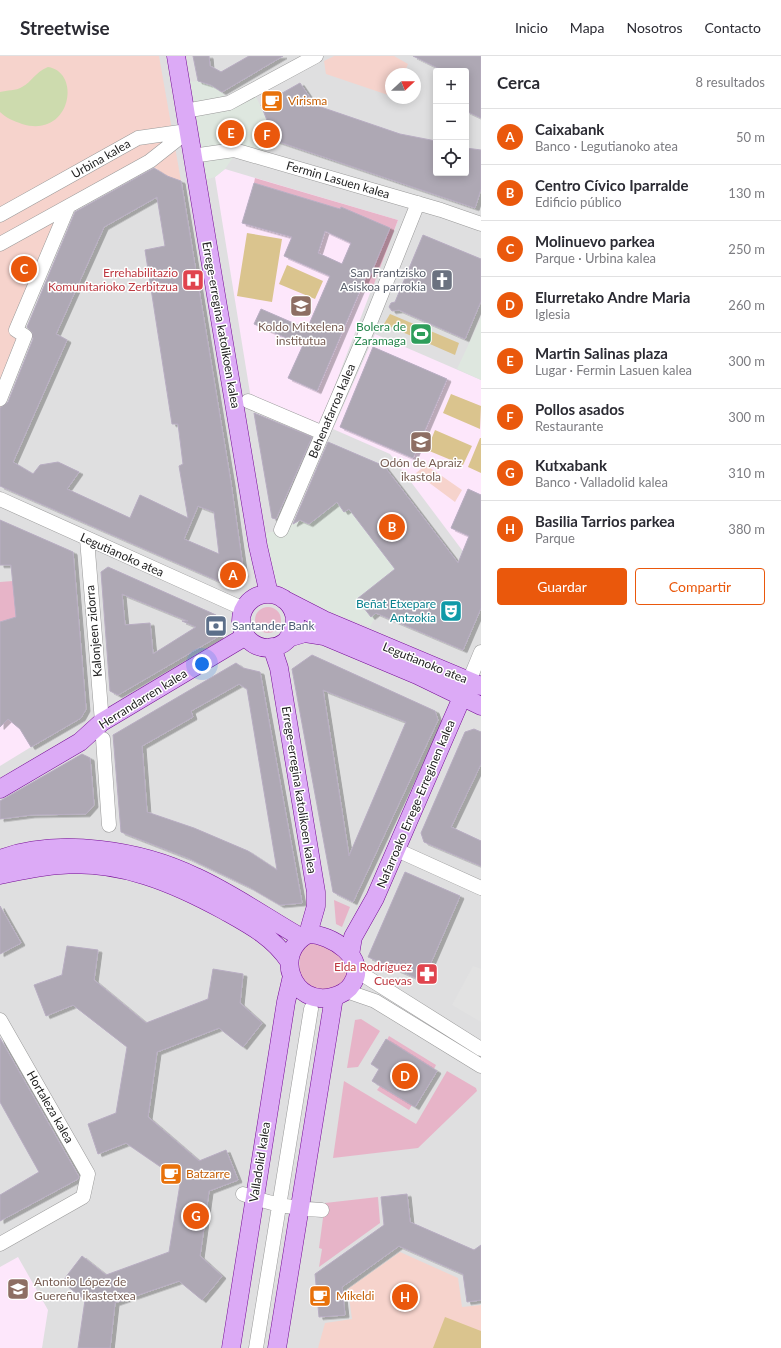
<!DOCTYPE html>
<html lang="es">
<meta charset="utf-8">
<style>
body{margin:0;font-family:Lato,sans-serif;background:#f7f7f7;color:#2b2b33}
.controls{position:absolute;right:12px;top:12px;display:grid;overflow:hidden;border-radius:4px;box-shadow:0 2px 10px #0003}
.controls button{width:36px;height:36px;display:grid;place-items:center;padding:0;border:0;border-bottom:1px solid #e1e1e2;background:#fff;color:#2b2b33;font:20px sans-serif}
.compass{position:absolute;left:385px;top:12px;width:36px;height:36px;border-radius:50%;background:#fff;box-shadow:0 2px 10px #0003;rotate:68deg}
.you{position:absolute;left:202px;top:608px;width:14px;height:14px;margin:-10px;border:3px solid #fff;border-radius:50%;background:#1a73e8;box-shadow:0 0 0 6px #1a73e833}
.badge{display:grid;place-items:center;width:26px;height:26px;border-radius:50%;background:#ea580c;color:#fff;font-size:13px;font-weight:700}
.pin{position:absolute;translate:-50% -50%;border:2px solid #fff;box-shadow:0 1px 4px #0006}
.list{margin:0;padding:0;list-style:none}
h2{display:flex;justify-content:space-between;align-items:center;height:52px;margin:0;padding:0 16px;font-size:17px}
h2 small{font-size:13px;font-weight:400;color:#7c7c81}
.list li{display:grid;grid-template-columns:26px 1fr auto;gap:12px;align-items:center;box-sizing:border-box;height:56px;padding:0 16px;border-top:1px solid #e1e1e2}
.list b{display:block;font-size:15px;white-space:nowrap}
.list p{margin:0;font-size:13px;white-space:nowrap;color:#7c7c81}
.list em{font-size:13px;font-style:normal;color:#7c7c81}
.actions{display:flex;gap:8px;padding:12px 16px}
.actions a{flex:1;padding:9px 0;border:1px solid #ea580c;border-radius:4px;text-align:center;font-size:14px;color:#ea580c}
.actions .main{background:#ea580c;color:#fff}
.icon{flex:none;width:22px;height:22px;fill:none;stroke:currentColor;stroke-width:2;stroke-linecap:round;stroke-linejoin:round}
.map{position:relative;flex:none;width:481px;height:1292px;overflow:hidden}
header{display:flex;align-items:center;gap:24px;box-sizing:border-box;height:56px;padding:0 20px;background:#fff;border-bottom:1px solid #e1e1e2}
header strong{font-size:19px}
nav{display:flex;gap:22px;margin-inline-start:auto;font-size:14px}
main{display:flex}
aside{flex:1;background:#fff}
.map>svg:first-child{display:block}
</style>
<header>
<strong>Streetwise</strong>
<nav><a>Inicio</a><a>Mapa</a><a>Nosotros</a><a>Contacto</a></nav>
</header>
<main>
<div class="map">
<svg width="481" height="1292" viewBox="0 0 481 1292">
<defs>
<filter id="shadow"><feDropShadow dx="4" dy="2.5" stdDeviation="0" flood-color="#0004"/></filter>
</defs>
<rect width="100%" height="100%" fill="#efeaf1"/>
<path fill="#dfdfe0" fill-rule="evenodd" d="M 0,0 L 481,0 L 481,1292 L 0,1292 ZM 436,15 L 466,15 L 466,117 L 436,117 ZM 391,18 L 415,18 L 415,42 L 391,42 Z"/>
<path fill="#fde7fb" d="M 225,113 L 398,164 L 319,371 L 251,343 L 215,121 Z
M 375,278 L 481,324 L 481,506 L 465,498 L 390,398 L 333,373 Z
M 0,655 L 20,673 L 31,691 L 0,710 Z
M 18,1201 L 48,1254 L 42,1292 L 0,1292 L 0,1211 Z"/>
<path fill="#e7b4c8" d="M 255,122 L 398,164 L 371,236 L 361,232 L 367,218 L 370,219 L 390,172 L 341,151 L 340,153 L 254,127 Z
M 13,525 L 16,561 L 0,566 L 0,526 Z
M255 564a13 13 0 1 1 26 0a13 13 0 1 1-26 0Z
M 334,844 L 350,851 L 342,871 L 336,868 Z
M 311,887 C 333,891 345,895 349,918 C 344,924 339,932 331,934 C 320,937 306,931 301,921 C 298,913 300,904 300,896 Z
M 361,963 L 380,975 L 358,1011 L 347,1012 L 355,964 Z
M 389,980 L 436,1009 L 434,1013 L 387,984 Z
M 447,1015 L 476,1032 L 477,1035 L 418,1092 L 333,1102 L 344,1025 L 416,1068 Z
M 380,1030 L 412,1049 L 409,1054 L 377,1034 Z
M 378,1141 L 380,1167 L 319,1211 L 322,1193 L 319,1192 L 325,1147 Z"/>
<path fill="#f6d3cc" d="M 0,0 L 159,0 L 181,125 L 169,121 L 151,109 L 74,152 L 22,273 L 32,278 L 0,352 Z
M 334,0 L 394,0 L 408,8 L 404,18 L 391,18 L 391,40 L 326,18 L 324,5 Z
M 426,409 L 462,434 L 455,446 L 416,417 Z
M 400,1196 L 458,1222 L 462,1251 L 481,1249 L 481,1292 L 318,1292 L 325,1267 L 352,1263 L 348,1233 Z"/>
<path fill="#dac48e" d="M 247,177 L 282,183 L 272,246 L 237,240 Z
M 287,209 L 323,225 L 315,243 L 279,228 Z
M 390,258 L 459,287 L 455,299 L 384,268 Z
M 451,338 L 481,350 L 480,373 L 443,357 Z
M 435,374 L 472,390 L 463,409 L 427,394 Z
M 480,382 L 481,382 L 481,417 L 468,411 Z
M 445,1261 L 481,1275 L 481,1292 L 433,1292 Z"/>
<path fill="#e2e2e2" d="M 473,910 L 481,913 L 481,966 L 452,949 Z"/>
<path fill="#dee7df" d="M 198,25 L 211,29 L 222,36 L 231,50 L 254,37 L 264,57 L 266,57 L 267,72 L 265,72 L 264,97 L 240,91 L 225,113 L 215,121 L 205,124 L 188,26 Z
M 481,262 L 481,324 L 457,313 Z
M 339,445 L 344,456 L 349,453 L 395,513 L 357,543 L 371,561 L 377,557 L 370,571 L 344,561 L 341,563 L 285,535 L 272,523 L 262,478 L 281,474 L 287,467 L 292,469 L 300,464 L 309,468 Z"/>
<path fill="#cddbae" d="M 48,11 C 82,16 71,83 22,68 C 14,65 6,62 0,56 L 0,36 C 7,34 16,35 22,31 C 33,25 34,17 48,11 Z"/>
<path fill="#aea8b4" stroke="#b8adc2" fill-rule="evenodd" filter="url(#shadow)" d="M 193,0 L 209,0 L 210,10 L 221,16 L 249,0 L 283,0 L 222,36 L 211,29 L 198,25 Z
M 413,0 L 481,0 L 481,62 L 466,55 L 466,15 L 444,15 Z
M 300,27 L 315,49 L 400,78 L 436,85 L 436,117 L 466,117 L 466,92 L 481,94 L 481,133 L 475,152 L 265,81 L 265,72 L 270,72 L 261,49 Z
M 154,112 L 167,120 L 181,125 L 231,427 L 244,519 L 230,530 L 0,430 L 0,352 L 8,346 L 33,283 L 32,276 L 27,271 L 75,156 ZM 157,141 L 165,190 L 145,194 L 172,368 L 178,368 L 183,408 L 179,410 L 188,462 L 140,439 L 130,462 L 67,433 L 79,416 L 58,406 L 40,409 L 33,418 L 13,406 L 67,284 L 56,278 L 104,171 ZM 198,450 L 214,456 L 219,498 L 184,483 Z
M 254,127 L 340,153 L 341,151 L 390,172 L 370,220 L 367,218 L 317,335 L 288,322 L 303,289 L 254,268 L 261,253 L 307,273 L 330,220 L 284,200 L 292,181 L 242,167 ZM 325,175 L 351,187 L 342,208 L 318,197 Z
M 423,179 L 481,203 L 481,245 L 465,283 L 399,254 L 392,255 L 389,251 L 391,247 L 395,246 Z
M 373,291 L 447,323 L 413,402 L 340,371 Z
M 254,357 L 312,381 L 276,463 L 272,462 Z
M 328,386 L 384,410 L 458,507 L 469,480 L 451,472 L 468,433 L 481,439 L 481,552 L 463,594 L 376,557 L 371,561 L 357,543 L 395,513 L 349,453 L 344,456 L 337,446 L 309,468 L 300,464 L 293,468 Z
M 0,464 L 73,496 L 86,653 L 81,662 L 31,691 L 20,673 L 8,663 L 0,671 L 0,566 L 16,561 L 11,509 L 0,509 Z
M 108,511 L 216,559 L 219,580 L 118,639 L 110,635 L 101,516 ZM 122,538 L 188,565 L 182,565 L 196,571 L 153,598 L 150,567 L 125,569 Z
M 312,599 L 435,655 L 438,664 L 353,846 L 333,836 L 292,613 ZM 323,634 L 406,666 L 349,800 Z
M 236,607 L 243,612 L 260,616 L 302,847 L 280,849 L 249,831 L 188,802 L 121,776 L 113,679 ZM 239,628 L 247,633 L 277,814 L 248,795 L 194,772 L 147,756 L 142,690 L 193,661 L 191,655 Z
M 474,673 L 481,676 L 481,708 L 451,771 L 481,785 L 481,810 L 424,786 L 421,777 L 465,676 Z
M 82,698 L 90,702 L 94,749 L 86,758 L 31,759 L 0,763 L 0,745 Z
M 405,816 L 460,840 L 423,925 L 368,901 Z
M 0,850 L 21,887 L 0,898 Z
M 67,890 L 98,894 L 94,924 L 146,967 L 208,943 L 213,913 L 243,918 L 240,947 L 262,967 L 243,991 L 219,972 L 157,996 L 148,1061 L 199,1105 L 226,1094 L 238,1124 L 209,1135 L 200,1200 L 222,1220 L 214,1230 L 202,1244 L 179,1225 L 115,1247 L 110,1292 L 78,1292 L 85,1244 L 62,1226 L 82,1200 L 106,1219 L 169,1196 L 180,1128 L 171,1118 L 126,1087 L 98,1098 L 88,1068 L 116,1057 L 127,991 L 73,949 L 46,960 L 34,929 L 62,919 Z
M 0,982 L 79,1121 L 78,1123 L 0,1165 L 0,1139 L 39,1116 L 0,1046 Z
M 386,983 L 437,1015 L 415,1051 L 372,1025 L 379,1013 L 371,1008 Z
M 407,1138 L 410,1166 L 474,1194 L 481,1189 L 481,1244 L 467,1246 L 463,1218 L 399,1190 L 342,1231 L 345,1259 L 319,1261 L 315,1218 L 384,1169 L 381,1141 Z"/>
<g fill="none" stroke-linecap="round" stroke-linejoin="round">
<g stroke="#999" stroke-width="15">
<path id="minor" d="M 185,55 L 229,47 L 316,0
M 192,100 L 234,94 L 441,154 L 481,168
M 0,159 L 138,82 L 187,75
M 0,188 L 150,105 L 188,75
M 0,343 L 25,280 L 16,274 L 68,151
M 248,345 L 323,377
M 0,443 L 244,553
M 281,474 L 370,267 L 418,147
M 87,483 L 102,666
M 469,625 L 481,596
M 103,683 L 109,769
M 397,794 L 481,832
M 357,915 L 481,993
M 346,935 L 375,945 L 481,1010
M 0,964 L 88,1118 L 83,1141 L 0,1188
M 243,1138 C 267,1147 296,1153 322,1154
M 256,1292 L 311,953"/>
</g>
<g stroke="#740b95" stroke-width="19">
<path id="major" d="M 176,0 L 258,490 L 269,538
M241 565a27 27 0 1 1 54 0a27 27 0 1 1-54 0Z
M 283,543 L 324,564 L 481,630
M 288,582 L 305,577 L 324,580 L 417,619 L 481,650
M 272,591 L 279,612 L 316,836 L 316,850 L 308,878
M 0,733 L 80,686 L 102,666 L 246,580
M 0,803 C 58,781 141,794 196,821 C 233,838 267,862 302,882
M 0,819 C 20,815 40,810 60,809 C 120,804 174,827 225,855 C 250,869 273,881 289,905
M 308,878 C 331,878 369,902 352,928 C 348,935 340,939 332,941 C 293,951 272,897 308,878 Z
M 350,899 L 353,881 L 375,842 L 469,625
M 231,1292 L 286,946 L 292,920
M 277,1292 L 334,941"/>
</g>
<use href="#minor" stroke="#fff" stroke-width="14"/>
<use href="#major" stroke="#dcaaf6" stroke-width="18"/>
</g>
<defs>
<g id="cafe-square" transform="scale(1.15)"><rect x="-9" y="-9" width="18" height="18" rx="4" fill="#e8710a" stroke="#fff"/><path d="M-5.5-4.5H6V0H3Q3 3.5 0 3.5H-2.5Q-5.5 3.5-5.5 0ZM3-3.2v2h1.7v-2ZM-6 4.5H4V6H-6Z" fill="#fff"/></g>
<g id="hospital-square" transform="scale(1.15)"><rect x="-9" y="-9" width="18" height="18" rx="4" fill="#e0444e" stroke="#fff"/><path d="M-5-5h3v3.5h4V-5h3V5h-3V1.5h-4V5h-3Z" fill="#fff"/></g>
<g id="church-square" transform="scale(1.15)"><rect x="-9" y="-9" width="18" height="18" rx="4" fill="#6b7280" stroke="#fff"/><path d="M-1.2-6h2.4v3.5h3.3v2.4h-3.3V6h-2.4V-.1h-3.3v-2.4h3.3Z" fill="#fff"/></g>
<g id="school-square" transform="scale(1.15)"><rect x="-9" y="-9" width="18" height="18" rx="4" fill="#8d6e63" stroke="#fff"/><path d="M0-5L7-2L0 1L-7-2ZM-4 1L0 2.5L4 1V4Q0 6-4 4Z" fill="#fff"/></g>
<g id="stadium-square" transform="scale(1.15)"><rect x="-9" y="-9" width="18" height="18" rx="4" fill="#2e9e5b" stroke="#fff"/><path d="M0-5a6.5 5 0 1 0 0 10a6.5 5 0 1 0 0-10ZM-3.5-1.8h7v3.6h-7Z" fill="#fff"/></g>
<g id="theatre-square" transform="scale(1.15)"><rect x="-9" y="-9" width="18" height="18" rx="4" fill="#0f9aa8" stroke="#fff"/><path d="M-5-5.5Q0-4 5-5.5V0Q5 5 0 6Q-5 5-5 0ZM-3.3-2.5H-1v1.5H-3.3ZM1-2.5H3.3v1.5H1ZM-2.8 1Q0 5.5 2.8 1Z" fill="#fff"/></g>
<g id="bank-square" transform="scale(1.15)"><rect x="-9" y="-9" width="18" height="18" rx="4" fill="#5c6f8a" stroke="#fff"/><path d="M-6-4H6V4H-6ZM0-2.3a2.3 2.3 0 1 0 0 4.6a2.3 2.3 0 1 0 0-4.6Z" fill="#fff"/></g>
<g id="pharmacy-square" transform="scale(1.15)"><rect x="-9" y="-9" width="18" height="18" rx="4" fill="#e0444e" stroke="#fff"/><path d="M-2-6h4v4h4v4h-4v4h-4v-4h-4v-4h4Z" fill="#fff"/></g>
</defs>
<g fill-rule="evenodd">
<use href="#cafe-square" x="272" y="45"/>
<use href="#hospital-square" x="193" y="224"/>
<use href="#church-square" x="442" y="224"/>
<use href="#school-square" x="301" y="250"/>
<use href="#stadium-square" x="421" y="278"/>
<use href="#school-square" x="421" y="386"/>
<use href="#theatre-square" x="451" y="555"/>
<use href="#bank-square" x="216" y="570"/>
<use href="#pharmacy-square" x="427" y="918"/>
<use href="#cafe-square" x="171" y="1118"/>
<use href="#school-square" x="18" y="1233"/>
<use href="#cafe-square" x="320" y="1240"/>
</g>
<g text-anchor="middle" stroke-width="3" stroke-linejoin="round" paint-order="stroke">
<g font-size="12" fill="#c56008" stroke="#fff" text-anchor="start">
<text x="288" y="49">Virisma</text>
<text x="186" y="1122">Batzarre</text>
<text x="336" y="1244">Mikeldi</text>
</g>
<g font-size="12" fill="#222" stroke="#fff">
<text transform="translate(101 103) rotate(-30)" y="4">Urbina kalea</text>
<text transform="translate(338 124) rotate(16)" y="4">Fermin Lasuen kalea</text>
<text transform="translate(221 269) rotate(80)" y="4">Errege-erregina katolikoen kalea</text>
<text transform="translate(332 355) rotate(-67)" y="4">Behenafarroa kalea</text>
<text transform="translate(122 499) rotate(24)" y="4">Legutianoko atea</text>
<text transform="translate(94 575) rotate(-95)" y="4">Kalonjeen zidorra</text>
<text transform="translate(425 607) rotate(22)" y="4">Legutianoko atea</text>
<text transform="translate(143 643) rotate(-32)" y="4">Herrandarren kalea</text>
<text transform="translate(299 734) rotate(81)" y="4">Errege-erregina katolikoen kalea</text>
<text transform="translate(416 748) rotate(-67)" y="4">Nafarroako Errege-Erreginen kalea</text>
<text transform="translate(50 1051) rotate(60)" y="4">Hortaleza kalea</text>
<text transform="translate(260 1106) rotate(-81)" y="4">Valladolid kalea</text>
</g>
<g font-size="12" fill="#be3a42" stroke="#fff" text-anchor="end">
<text x="178" y="221">Errehabilitazio<tspan x="178" dy="14">Komunitarioko Zerbitzua</tspan></text>
<text x="412" y="915">Elda Rodríguez<tspan x="412" dy="14">Cuevas</tspan></text>
</g>
<g font-size="12" fill="#5b616d" stroke="#fff" text-anchor="end">
<text x="426" y="221">San Frantzisko<tspan x="426" dy="14">Asiskoa parrokia</tspan></text>
</g>
<g font-size="12" fill="#785e54" stroke="#fff">
<text x="301" y="275">Koldo Mitxelena<tspan x="301" dy="14">institutua</tspan></text>
<text x="421" y="411">Odón de Apraiz<tspan x="421" dy="14">ikastola</tspan></text>
<text x="34" y="1230" text-anchor="start">Antonio López de<tspan x="34" dy="14">Guereñu ikastetxea</tspan></text>
</g>
<g font-size="12" fill="#27864d" stroke="#fff" text-anchor="end">
<text x="406" y="275">Bolera de<tspan x="406" dy="14">Zaramaga</tspan></text>
</g>
<g font-size="12" fill="#0d838f" stroke="#fff" text-anchor="end">
<text x="436" y="552">Beñat Etxepare<tspan x="436" dy="14">Antzokia</tspan></text>
</g>
<g font-size="12" fill="#4e5e75" stroke="#fff" text-anchor="start">
<text x="232" y="574">Santander Bank</text>
</g>
</g>
</svg>
<div class="controls">
<button>+</button>
<button>−</button>
<button><svg class="icon" aria-label="locate" viewBox="0 0 24 24"><circle cx="12" cy="12" r="6"/><path d="M12 2v4M12 18v4M2 12h4M18 12h4"/></svg></button>
</div>
<svg class="compass" viewBox="-18 -18 36 36"><path d="M0-13l5 13h-10z" fill="#e53935"/><path d="M0 13l5-13h-10z" fill="#7c7c81"/></svg>
<div class="you"></div>
<div class="pin badge" style="left:233px;top:519px">A</div>
<div class="pin badge" style="left:392px;top:471px">B</div>
<div class="pin badge" style="left:24px;top:213px">C</div>
<div class="pin badge" style="left:405px;top:1020px">D</div>
<div class="pin badge" style="left:231px;top:77px">E</div>
<div class="pin badge" style="left:267px;top:79px">F</div>
<div class="pin badge" style="left:196px;top:1160px">G</div>
<div class="pin badge" style="left:405px;top:1241px">H</div>
</div>
<aside>
<h2>Cerca<small>8 resultados</small></h2>
<ul class="list">
<li><span class="badge">A</span><div><b>Caixabank</b><p>Banco · Legutianoko atea</p></div><em>50 m</em></li>
<li><span class="badge">B</span><div><b>Centro Cívico Iparralde</b><p>Edificio público</p></div><em>130 m</em></li>
<li><span class="badge">C</span><div><b>Molinuevo parkea</b><p>Parque · Urbina kalea</p></div><em>250 m</em></li>
<li><span class="badge">D</span><div><b>Elurretako Andre Maria</b><p>Iglesia</p></div><em>260 m</em></li>
<li><span class="badge">E</span><div><b>Martin Salinas plaza</b><p>Lugar · Fermin Lasuen kalea</p></div><em>300 m</em></li>
<li><span class="badge">F</span><div><b>Pollos asados</b><p>Restaurante</p></div><em>300 m</em></li>
<li><span class="badge">G</span><div><b>Kutxabank</b><p>Banco · Valladolid kalea</p></div><em>310 m</em></li>
<li><span class="badge">H</span><div><b>Basilia Tarrios parkea</b><p>Parque</p></div><em>380 m</em></li>
</ul>
<div class="actions"><a class="main">Guardar</a><a>Compartir</a></div>
</aside>
</main>
